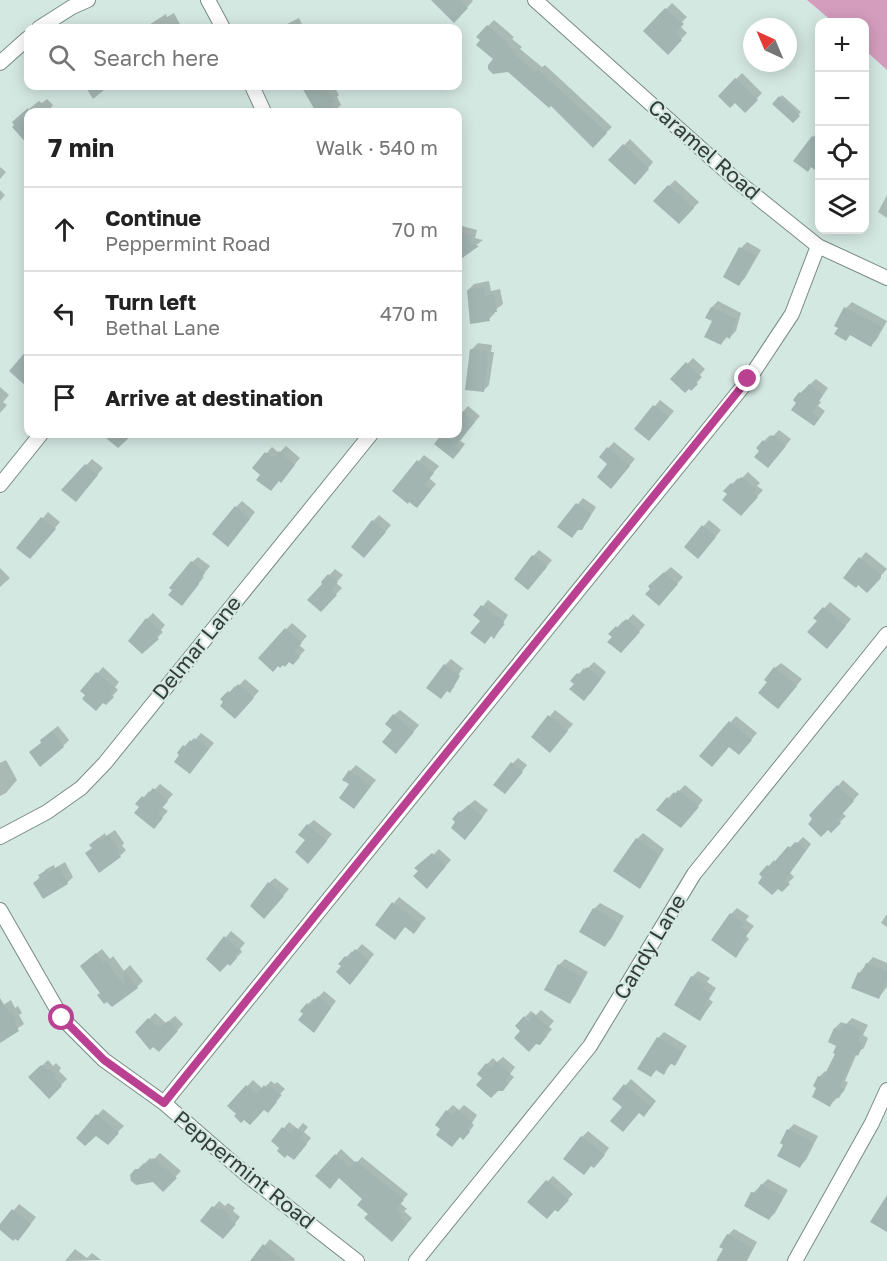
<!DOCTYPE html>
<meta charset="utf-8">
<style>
body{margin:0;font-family:"Golos Text",sans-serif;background:#f2f2f2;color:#222}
.controls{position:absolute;right:18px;top:18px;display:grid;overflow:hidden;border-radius:12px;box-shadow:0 3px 15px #0003}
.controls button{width:54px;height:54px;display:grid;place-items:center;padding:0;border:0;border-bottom:2px solid #e0e0e0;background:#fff;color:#222;font:30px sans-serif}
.compass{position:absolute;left:743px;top:18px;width:54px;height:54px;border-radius:50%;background:#fff;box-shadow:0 3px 15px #0003;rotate:316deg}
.stop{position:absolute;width:18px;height:18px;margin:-14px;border:4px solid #ba4092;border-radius:50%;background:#fff}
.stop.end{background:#ba4092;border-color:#fff;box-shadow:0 2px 6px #0008}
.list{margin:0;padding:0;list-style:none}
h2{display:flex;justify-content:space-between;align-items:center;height:78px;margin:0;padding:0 24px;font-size:26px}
h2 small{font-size:20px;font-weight:400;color:#767676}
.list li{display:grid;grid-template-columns:39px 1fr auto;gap:18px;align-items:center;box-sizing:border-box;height:84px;padding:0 24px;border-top:2px solid #e0e0e0}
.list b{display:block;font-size:22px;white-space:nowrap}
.list p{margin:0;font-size:20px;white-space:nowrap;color:#767676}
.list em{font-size:20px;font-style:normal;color:#767676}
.icon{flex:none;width:33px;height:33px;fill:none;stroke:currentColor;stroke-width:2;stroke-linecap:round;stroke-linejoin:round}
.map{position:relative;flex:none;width:887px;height:1261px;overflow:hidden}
.search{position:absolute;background:#fff;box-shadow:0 3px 15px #0003;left:24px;top:24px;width:438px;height:66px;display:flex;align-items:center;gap:15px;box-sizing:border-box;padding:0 21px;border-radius:12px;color:#767676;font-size:22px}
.panel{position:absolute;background:#fff;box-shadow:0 3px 15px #0003;left:24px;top:108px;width:438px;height:330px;border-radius:12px}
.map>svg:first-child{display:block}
</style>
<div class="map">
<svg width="887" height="1261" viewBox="0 0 887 1261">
<rect width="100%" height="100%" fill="#d4e8e2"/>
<path fill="#d49dbd" d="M 807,0 L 887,0 L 887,70 L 865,50 L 864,22 L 833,22 Z"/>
<path fill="#0003" d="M 433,0 L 472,0 L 473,1 L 454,21 Z
M 672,3 L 687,17 L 682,22 L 684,24 L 681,27 L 687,33 L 668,53 L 645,31 Z
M 174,13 L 182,28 L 144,28 L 166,14 L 167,17 Z
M 299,18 L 304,28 L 280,28 L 281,27 Z
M 494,20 L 514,37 L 512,39 L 522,47 L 520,49 L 542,67 L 545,65 L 612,127 L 593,146 L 551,104 L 495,59 L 488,26 Z
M 742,73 L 762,93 L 745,111 L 735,101 L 720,96 Z
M 85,86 L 109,86 L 93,99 Z
M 302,86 L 334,86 L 339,95 L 337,97 L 341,105 L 333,112 L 318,112 Z
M 782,95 L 801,112 L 793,121 L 774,104 Z
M 47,99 L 53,105 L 47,112 L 28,112 L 28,140 L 27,141 L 20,116 L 39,101 L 42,103 Z
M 819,131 L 820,132 L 820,171 L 812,166 L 813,137 Z
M 630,139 L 653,162 L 641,177 L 610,160 Z
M 0,167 L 6,172 L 0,179 Z
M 675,180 L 699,202 L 685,217 L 669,186 Z
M 0,190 L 5,195 L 0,201 Z
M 887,195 L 887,218 L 878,212 Z
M 458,225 L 477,230 L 475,238 L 483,240 L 458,259 Z
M 747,242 L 761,250 L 745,278 L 739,284 L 725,277 L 741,248 Z
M 489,281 L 491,291 L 500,289 L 503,304 L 494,311 L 495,313 L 489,319 L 468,290 L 474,284 Z
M 718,301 L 741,313 L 736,331 L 730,337 L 728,336 L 721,344 L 714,320 L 707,317 L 712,307 Z
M 852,302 L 887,321 L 877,339 L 871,345 L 836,325 L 846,308 Z
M 478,343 L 492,345 L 491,352 L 494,352 L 489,385 L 483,391 L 472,349 Z
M 693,358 L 705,369 L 700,375 L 702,377 L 691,389 L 673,379 Z
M 816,379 L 828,388 L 819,401 L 821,402 L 818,406 L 825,411 L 820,418 L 798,403 L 800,393 Z
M 0,387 L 9,395 L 3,402 L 7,405 L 0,413 Z
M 660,400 L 674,411 L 655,433 L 636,429 Z
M 468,406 L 480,416 L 459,440 L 465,444 L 459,452 L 436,443 L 444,434 L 458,434 L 458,417 Z
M 779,430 L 791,439 L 774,460 L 761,450 L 764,441 L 770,435 L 772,437 Z
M 614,442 L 635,459 L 616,481 L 608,448 Z
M 286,446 L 300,458 L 286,475 L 262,474 L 254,468 L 272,447 L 279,453 Z
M 424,455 L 439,466 L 429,478 L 436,484 L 423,500 L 394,491 Z
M 92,459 L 103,468 L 81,494 L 63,490 Z
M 748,472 L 760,483 L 757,486 L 763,490 L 747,508 L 725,491 L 738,478 L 740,480 Z
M 583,498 L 596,507 L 587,522 L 581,528 L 560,526 Z
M 242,501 L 255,512 L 234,539 L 236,507 Z
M 48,512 L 60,522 L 36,551 L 18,548 Z
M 379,515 L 391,525 L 370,550 L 373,521 Z
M 709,520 L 721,530 L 704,551 L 686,547 Z
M 539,550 L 552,560 L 534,582 L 533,556 Z
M 866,552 L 887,569 L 867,591 L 861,558 Z
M 198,557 L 210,566 L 202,576 L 204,577 L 187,598 L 192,562 Z
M 671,567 L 683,577 L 665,598 L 655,581 Z
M 0,568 L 10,578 L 0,587 Z
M 335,569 L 343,575 L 336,583 L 342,588 L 321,610 L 325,583 L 323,582 Z
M 488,600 L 508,615 L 503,623 L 505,624 L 494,637 L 482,620 L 475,615 Z
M 830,602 L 851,619 L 833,641 L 815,618 Z
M 153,613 L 165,625 L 161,630 L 163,632 L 157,638 L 138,628 Z
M 633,614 L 645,625 L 627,645 L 611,634 L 623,621 L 625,623 Z
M 292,623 L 307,636 L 299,645 L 305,650 L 293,663 L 290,660 L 260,658 Z
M 451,659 L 465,670 L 462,669 L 452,686 L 455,686 L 450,691 L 445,665 Z
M 594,662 L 606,672 L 590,694 L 573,680 L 584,668 L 586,670 Z
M 781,663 L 802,679 L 784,701 L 769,681 L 775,668 Z
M 103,667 L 119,682 L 115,687 L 118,690 L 106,703 L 87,695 L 82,691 Z
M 245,679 L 259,691 L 241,711 L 223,699 L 235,686 L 237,688 Z
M 400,710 L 419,725 L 402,746 L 394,729 L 394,715 Z
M 555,710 L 573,724 L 555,745 L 533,737 Z
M 736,716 L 757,733 L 745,747 L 730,745 L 701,756 Z
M 58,726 L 69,740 L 63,746 L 43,742 L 48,734 Z
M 201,733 L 214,743 L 190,772 L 179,753 L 190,740 L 193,742 Z
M 518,758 L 527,765 L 511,786 L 512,764 Z
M 6,760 L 17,780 L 6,793 L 0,796 L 0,763 Z
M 356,765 L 376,780 L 359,801 L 351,784 L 350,771 Z
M 843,780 L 859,794 L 842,813 L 846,816 L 831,831 L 838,786 Z
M 160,784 L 173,794 L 162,807 L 168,811 L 159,821 L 138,804 L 149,791 L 151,793 Z
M 685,785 L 703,800 L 687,820 L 668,798 L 674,792 L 676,794 Z
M 475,800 L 488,810 L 471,832 L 460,812 Z
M 314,820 L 332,834 L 314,856 L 307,840 L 308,825 Z
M 115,830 L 124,843 L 122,846 L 126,850 L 120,856 L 93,847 L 97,839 L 105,833 L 106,836 Z
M 643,833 L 664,849 L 645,881 L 640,887 L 637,839 Z
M 803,837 L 811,844 L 790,873 L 794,877 L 781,890 L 761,874 L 774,860 L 776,862 L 795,842 L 797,843 Z
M 439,849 L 451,860 L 432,881 L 430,858 Z
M 65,862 L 73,877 L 67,883 L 43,897 L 35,883 L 46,869 L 54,865 L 55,868 Z
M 275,878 L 289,889 L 270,911 L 269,883 Z
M 399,897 L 426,918 L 414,932 L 406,925 L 377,924 Z
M 600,903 L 624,916 L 611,939 L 605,945 L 594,909 Z
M 737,908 L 749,916 L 746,920 L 754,926 L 746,936 L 749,939 L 735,956 L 731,914 Z
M 887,914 L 887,927 L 881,923 Z
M 231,931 L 245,943 L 240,949 L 242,952 L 236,958 L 208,959 Z
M 362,944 L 374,954 L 356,977 L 340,964 L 352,951 L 354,953 Z
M 102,949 L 110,959 L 113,956 L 124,971 L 130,965 L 143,981 L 137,987 L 101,993 L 87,961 Z
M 873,957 L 887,963 L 887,987 L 879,997 L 859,973 Z
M 565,959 L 588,972 L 575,996 L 569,1002 L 559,965 Z
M 698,971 L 710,978 L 707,982 L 716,988 L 709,999 L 713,1002 L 700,1019 L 692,977 Z
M 324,991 L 336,1001 L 314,1031 L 308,1004 L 314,998 L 316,1000 Z
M 11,1000 L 15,1008 L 18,1006 L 22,1013 L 19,1015 L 24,1024 L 2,1039 L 0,1035 L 0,1007 Z
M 541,1010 L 554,1021 L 549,1027 L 552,1029 L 546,1037 L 525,1017 L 531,1011 L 536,1015 Z
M 155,1013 L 166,1023 L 175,1016 L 183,1024 L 165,1044 L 137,1032 Z
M 852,1018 L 868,1025 L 863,1035 L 868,1038 L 864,1048 L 857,1053 L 845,1081 L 848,1082 L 844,1091 L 830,1105 L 819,1077 L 825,1071 L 827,1072 L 837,1053 L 838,1045 L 830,1041 L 835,1028 L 841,1022 L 846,1024 Z
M 664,1032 L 687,1046 L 674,1064 L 672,1063 L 663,1073 L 657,1069 L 651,1075 L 658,1038 Z
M 503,1057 L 515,1067 L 510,1074 L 514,1077 L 509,1083 L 498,1089 L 484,1077 L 487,1064 L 493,1058 L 497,1062 Z
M 48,1060 L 53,1066 L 56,1063 L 61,1068 L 59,1071 L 67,1079 L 49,1097 L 30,1077 Z
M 631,1079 L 656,1101 L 650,1109 L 624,1107 L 614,1099 Z
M 253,1080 L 263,1089 L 271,1081 L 275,1084 L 277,1082 L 285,1089 L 280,1094 L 282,1095 L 268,1111 L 264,1108 L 238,1114 L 229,1106 Z
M 453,1105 L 459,1110 L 464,1105 L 477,1115 L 472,1123 L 474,1125 L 469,1132 L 442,1129 L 447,1111 Z
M 103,1109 L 124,1126 L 107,1143 L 96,1134 L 78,1138 Z
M 289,1122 L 298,1129 L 303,1123 L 308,1127 L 304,1132 L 311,1138 L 300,1152 L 282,1148 L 273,1141 Z
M 794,1124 L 818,1136 L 806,1160 L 800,1166 L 785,1144 L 788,1130 Z
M 588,1131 L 609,1148 L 600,1160 L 582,1137 Z
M 341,1149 L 356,1163 L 362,1157 L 408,1194 L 400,1203 L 407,1209 L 404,1211 L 412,1218 L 398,1234 L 370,1213 L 364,1199 L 336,1155 Z
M 160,1153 L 181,1171 L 163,1190 L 153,1180 L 136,1172 L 150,1158 L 153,1160 Z
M 553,1176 L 573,1194 L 564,1204 L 547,1182 Z
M 768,1179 L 788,1190 L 775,1213 L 769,1219 L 753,1193 Z
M 219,1201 L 225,1206 L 228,1203 L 235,1208 L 233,1211 L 240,1217 L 229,1231 L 202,1221 Z
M 19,1204 L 36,1217 L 24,1233 L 0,1227 Z
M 734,1229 L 757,1242 L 747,1261 L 721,1261 L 728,1235 Z
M 270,1239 L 295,1259 L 294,1261 L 252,1261 Z
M 75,1249 L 87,1258 L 92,1253 L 101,1260 L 65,1261 Z"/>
<path fill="#a2b5b0" d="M 431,0 L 460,0 L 468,8 L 454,23 Z
M 665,8 L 682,24 L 677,29 L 679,31 L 676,34 L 682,40 L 668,55 L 643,31 Z
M 487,25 L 509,44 L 507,45 L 517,54 L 515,55 L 535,72 L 538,70 L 607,133 L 593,148 L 551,106 L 549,108 L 508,72 L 493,74 L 488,69 L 488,65 L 493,59 L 476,45 L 480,40 L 476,37 Z
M 735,78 L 758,100 L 745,113 L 735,103 L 730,108 L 718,96 Z
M 301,86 L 325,86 L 334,102 L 331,104 L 336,112 L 316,112 Z
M 779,96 L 800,116 L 793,123 L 772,104 Z
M 28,108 L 28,145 L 12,127 L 14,125 L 12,122 Z
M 812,136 L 819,142 L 819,173 L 811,167 L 808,172 L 793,161 Z
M 623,144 L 649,169 L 635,185 L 608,160 Z
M 668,185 L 694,208 L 679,224 L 653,201 Z
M 458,232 L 472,236 L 470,244 L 479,246 L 458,261 Z
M 739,247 L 756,256 L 739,286 L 723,277 Z
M 484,287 L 485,296 L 494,294 L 497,312 L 488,313 L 490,321 L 470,324 L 467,290 Z
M 711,307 L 736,319 L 730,339 L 725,336 L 721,345 L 704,337 L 712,321 L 705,318 Z
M 844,307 L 882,327 L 871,347 L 850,335 L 846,341 L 834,334 L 838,328 L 834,326 Z
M 28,349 L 28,388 L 9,371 Z
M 470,349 L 487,351 L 486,357 L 488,358 L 484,392 L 465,390 Z
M 686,362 L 700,376 L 695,381 L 698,384 L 691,391 L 689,389 L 685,393 L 670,379 Z
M 809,384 L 823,395 L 815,407 L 816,408 L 813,413 L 820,418 L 814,426 L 791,410 L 796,403 L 793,400 L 799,392 L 801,394 Z
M 653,405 L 669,417 L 649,441 L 634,429 Z
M 458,408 L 475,422 L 455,447 L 460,451 L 453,459 L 434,444 L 442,434 L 458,434 Z
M 101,434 L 133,434 L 118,448 Z
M 772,435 L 786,446 L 768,468 L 754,457 L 759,451 L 756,448 L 763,440 L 766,443 Z
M 607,447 L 630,466 L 611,489 L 597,477 L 607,464 L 599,457 Z
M 279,451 L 295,465 L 281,483 L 279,481 L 271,491 L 256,480 L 260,475 L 252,468 L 265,452 L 273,458 Z
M 417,460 L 434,473 L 424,485 L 431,490 L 417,508 L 409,502 L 408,504 L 392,491 Z
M 85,464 L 98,475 L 76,502 L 61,490 Z
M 741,477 L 756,489 L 753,493 L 758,497 L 741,516 L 722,500 L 727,494 L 723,491 L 731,483 L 733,485 Z
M 576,503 L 591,514 L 582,530 L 578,530 L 572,538 L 557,527 Z
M 235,506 L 250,519 L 228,547 L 212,534 Z
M 41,517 L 56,529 L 30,559 L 16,548 Z
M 372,520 L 386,532 L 364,558 L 351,547 Z
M 702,525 L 716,537 L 698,559 L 684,547 Z
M 532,555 L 547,567 L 528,590 L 514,579 Z
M 859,557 L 881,575 L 881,578 L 867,593 L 858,585 L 856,588 L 843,578 Z
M 191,561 L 205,573 L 198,582 L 199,584 L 182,606 L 168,595 L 172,590 L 169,588 Z
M 664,572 L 678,584 L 659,606 L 645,594 L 650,589 L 648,586 Z
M 328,574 L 338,582 L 331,590 L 337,595 L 321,612 L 307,600 L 322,584 L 321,582 Z
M 481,605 L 504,622 L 494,639 L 491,636 L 485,644 L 470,633 L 480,621 L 473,615 Z
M 823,607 L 846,626 L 827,649 L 807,632 L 817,621 L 813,618 Z
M 146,618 L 160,631 L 156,636 L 159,639 L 142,654 L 128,641 Z
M 626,619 L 640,632 L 621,653 L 607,642 L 612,637 L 608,634 L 616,626 L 618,628 Z
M 285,628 L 302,643 L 294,651 L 300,657 L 293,665 L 289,662 L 285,667 L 283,665 L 280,668 L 278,666 L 273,672 L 258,658 Z
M 444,664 L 460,676 L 450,693 L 447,691 L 441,699 L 426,688 Z
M 587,667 L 601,679 L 584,701 L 569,689 L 574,684 L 570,681 L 577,673 L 580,675 Z
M 774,667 L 797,686 L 778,709 L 758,693 L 767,682 L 764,680 Z
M 96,672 L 115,688 L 110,694 L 114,697 L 106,705 L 103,703 L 96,711 L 82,699 L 85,695 L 80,691 Z
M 238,684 L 254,698 L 235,719 L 220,706 L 223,702 L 220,699 L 228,691 L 230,693 Z
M 393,714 L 414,732 L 396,754 L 382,742 L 392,730 L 385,724 Z
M 548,715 L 568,731 L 550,753 L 531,737 Z
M 729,721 L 752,740 L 739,755 L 729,747 L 712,767 L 699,756 Z
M 52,731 L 64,747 L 40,767 L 29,752 L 41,743 L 40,740 Z
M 194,738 L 209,749 L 190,774 L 174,762 L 179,755 L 177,753 L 183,745 L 186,747 Z
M 511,762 L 523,772 L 505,794 L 493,785 Z
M 349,770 L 371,786 L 354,809 L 339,798 L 349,784 L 342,780 Z
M 837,785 L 854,801 L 837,820 L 841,823 L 831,833 L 828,830 L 821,837 L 808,824 L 812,819 L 809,815 Z
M 153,788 L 168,801 L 158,813 L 163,818 L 154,829 L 134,813 L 139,807 L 135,804 L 142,796 L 145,798 Z
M 678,790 L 699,807 L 681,828 L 656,810 L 667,797 L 670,800 Z
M 468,805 L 483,817 L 465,840 L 451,828 L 455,822 L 452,819 L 459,811 L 461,813 Z
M 307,824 L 327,841 L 308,864 L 295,852 L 305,840 L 298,835 Z
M 108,835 L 119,850 L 117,852 L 121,857 L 99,873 L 85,853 L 92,848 L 89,845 L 98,838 L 100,841 Z
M 636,838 L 659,855 L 640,889 L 613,871 Z
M 796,842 L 806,850 L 785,880 L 790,884 L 782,892 L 778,889 L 772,895 L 758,883 L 762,877 L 759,874 L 767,865 L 770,867 L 788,846 L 791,848 Z
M 432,853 L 446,866 L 427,889 L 413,876 L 418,871 L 414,868 Z
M 59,867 L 68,884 L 43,899 L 33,883 L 40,878 L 38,875 L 47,870 L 49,873 Z
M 268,882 L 284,896 L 264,919 L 250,906 Z
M 392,902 L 421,924 L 414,934 L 405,927 L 395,940 L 375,925 Z
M 593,908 L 619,923 L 605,947 L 579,932 Z
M 730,913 L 744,923 L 741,927 L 749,932 L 741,943 L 744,945 L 736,958 L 711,940 Z
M 224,936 L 240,950 L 235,956 L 237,958 L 230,966 L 228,964 L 220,972 L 206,959 Z
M 355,949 L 369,961 L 350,985 L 336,972 L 341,966 L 338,964 L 345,956 L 348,958 Z
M 96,953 L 103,963 L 106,961 L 125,986 L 124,970 L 138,988 L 112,1007 L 107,1002 L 104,1004 L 97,995 L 100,993 L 80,966 Z
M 866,963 L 887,971 L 887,980 L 879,999 L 851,988 L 858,972 L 861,974 Z
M 558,964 L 583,978 L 570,1004 L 544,990 Z
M 691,976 L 705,984 L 702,988 L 711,994 L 704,1006 L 708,1008 L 700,1021 L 674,1005 Z
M 318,996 L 331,1008 L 314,1033 L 298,1020 L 303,1014 L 300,1011 L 307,1003 L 310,1006 Z
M 0,998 L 9,1013 L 11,1011 L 17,1020 L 14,1022 L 19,1031 L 0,1043 Z
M 534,1015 L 549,1028 L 544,1033 L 547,1036 L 540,1045 L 536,1044 L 529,1052 L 514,1038 L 520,1031 L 515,1026 L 524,1016 L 529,1021 Z
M 148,1018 L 159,1028 L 168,1021 L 178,1031 L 159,1052 L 153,1047 L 150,1050 L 135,1032 Z
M 844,1023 L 863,1031 L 858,1041 L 863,1044 L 858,1056 L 854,1054 L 840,1087 L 844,1089 L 839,1098 L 834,1098 L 830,1107 L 812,1097 L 816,1088 L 813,1086 L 818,1076 L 823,1078 L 835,1054 L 833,1053 L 836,1046 L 828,1042 L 834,1028 L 841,1031 Z
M 657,1037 L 683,1052 L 675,1066 L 670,1063 L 664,1075 L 656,1070 L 651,1077 L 637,1069 Z
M 496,1062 L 510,1074 L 505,1080 L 509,1083 L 503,1091 L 498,1091 L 491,1098 L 476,1085 L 482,1078 L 477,1074 L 486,1063 L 491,1068 Z
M 41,1065 L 47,1070 L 49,1068 L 56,1075 L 54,1077 L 62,1086 L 49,1099 L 28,1077 Z
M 624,1084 L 651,1107 L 644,1117 L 639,1113 L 623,1132 L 610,1121 L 622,1107 L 612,1099 Z
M 246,1085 L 257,1094 L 264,1085 L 268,1089 L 270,1086 L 280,1095 L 276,1101 L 277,1102 L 268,1113 L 264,1110 L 250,1125 L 244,1120 L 241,1123 L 234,1116 L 236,1114 L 227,1106 Z
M 446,1110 L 453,1115 L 457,1110 L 472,1122 L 467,1129 L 470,1132 L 463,1140 L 460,1137 L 452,1147 L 436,1135 L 440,1129 L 435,1125 Z
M 96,1114 L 119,1133 L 108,1145 L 96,1136 L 85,1146 L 76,1138 Z
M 282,1127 L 291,1134 L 296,1128 L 303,1133 L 299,1138 L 307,1144 L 294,1160 L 287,1155 L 285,1158 L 277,1151 L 279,1148 L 271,1141 Z
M 787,1129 L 813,1142 L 800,1168 L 777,1156 L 783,1145 L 780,1143 Z
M 581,1136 L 605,1155 L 594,1168 L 591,1166 L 584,1175 L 563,1159 Z
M 335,1154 L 350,1168 L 356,1161 L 404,1200 L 396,1209 L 402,1215 L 400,1218 L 407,1224 L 392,1242 L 364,1218 L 368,1214 L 357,1205 L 362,1199 L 339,1178 L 330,1189 L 315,1176 Z
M 153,1158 L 177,1178 L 163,1192 L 153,1182 L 136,1185 L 131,1181 L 130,1175 L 135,1169 L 138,1169 L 144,1163 L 146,1166 Z
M 546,1180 L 569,1200 L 558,1212 L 555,1210 L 547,1219 L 527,1202 Z
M 761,1184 L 783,1196 L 769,1220 L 744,1206 L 751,1192 L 756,1193 Z
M 887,1195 L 887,1232 L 870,1222 Z
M 212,1206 L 219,1211 L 221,1208 L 230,1215 L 228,1218 L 236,1224 L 223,1239 L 200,1221 Z
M 12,1209 L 31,1224 L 18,1241 L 15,1239 L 13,1241 L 0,1230 L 0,1224 Z
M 727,1234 L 753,1248 L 745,1261 L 716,1261 L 723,1249 L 719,1247 Z
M 263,1244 L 284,1261 L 250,1261 Z"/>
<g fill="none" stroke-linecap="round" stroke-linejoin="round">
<g stroke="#788a86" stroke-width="16">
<path id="street" d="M 208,0 L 223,28
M 535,0 L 737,181 L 818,246 L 887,278
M 39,28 L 72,7 L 88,0
M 0,63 L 28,38
M 252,86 L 264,112
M 0,485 L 41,434
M 0,837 L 47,812 L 81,788 L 105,763 L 371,434
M 0,910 L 62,1018 L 104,1060 L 164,1103 L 248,1176 L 357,1261
M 164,1103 L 749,379 L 792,314 L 818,246
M 416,1261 L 590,1046 L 694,874 L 887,634
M 795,1261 L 872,1123 L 887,1090"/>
</g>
<use href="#street" stroke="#fff" stroke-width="14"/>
</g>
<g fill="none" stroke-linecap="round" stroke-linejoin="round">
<path stroke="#ba4092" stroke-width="8" d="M 62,1018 L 104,1060 L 164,1103 L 748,379"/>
</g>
<g text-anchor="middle" stroke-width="4.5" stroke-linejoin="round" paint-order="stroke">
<g font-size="21" fill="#343c3a" stroke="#d4e8e2">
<text transform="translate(704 150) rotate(41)" y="7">Caramel Road</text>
<text transform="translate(197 648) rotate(-51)" y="7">Delmar Lane</text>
<text transform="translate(650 947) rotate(-59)" y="7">Candy Lane</text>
<text transform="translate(244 1170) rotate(39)" y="7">Peppermint Road</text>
</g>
</g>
</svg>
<div class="controls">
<button>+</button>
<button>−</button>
<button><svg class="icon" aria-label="locate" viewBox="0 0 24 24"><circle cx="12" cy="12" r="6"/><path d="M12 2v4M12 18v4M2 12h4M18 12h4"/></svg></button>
<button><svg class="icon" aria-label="layers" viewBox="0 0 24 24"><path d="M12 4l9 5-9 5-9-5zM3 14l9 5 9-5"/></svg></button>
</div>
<svg class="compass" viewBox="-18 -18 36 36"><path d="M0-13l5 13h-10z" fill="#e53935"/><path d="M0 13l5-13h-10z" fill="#767676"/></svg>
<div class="stop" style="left:62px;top:1018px"></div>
<div class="stop end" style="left:748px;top:379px"></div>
<div class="search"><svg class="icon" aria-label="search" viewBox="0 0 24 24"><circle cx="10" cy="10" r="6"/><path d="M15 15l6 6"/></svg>Search here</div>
<section class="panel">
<h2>7 min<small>Walk · 540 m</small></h2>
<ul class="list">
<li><svg class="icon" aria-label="ahead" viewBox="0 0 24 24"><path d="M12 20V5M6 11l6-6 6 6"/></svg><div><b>Continue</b><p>Peppermint Road</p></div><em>70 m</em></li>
<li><svg class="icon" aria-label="left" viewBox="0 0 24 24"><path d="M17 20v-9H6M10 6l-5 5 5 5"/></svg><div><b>Turn left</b><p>Bethal Lane</p></div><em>470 m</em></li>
<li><svg class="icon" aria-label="arrive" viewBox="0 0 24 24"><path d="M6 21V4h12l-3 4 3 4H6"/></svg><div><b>Arrive at destination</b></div></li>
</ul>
</section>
</div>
